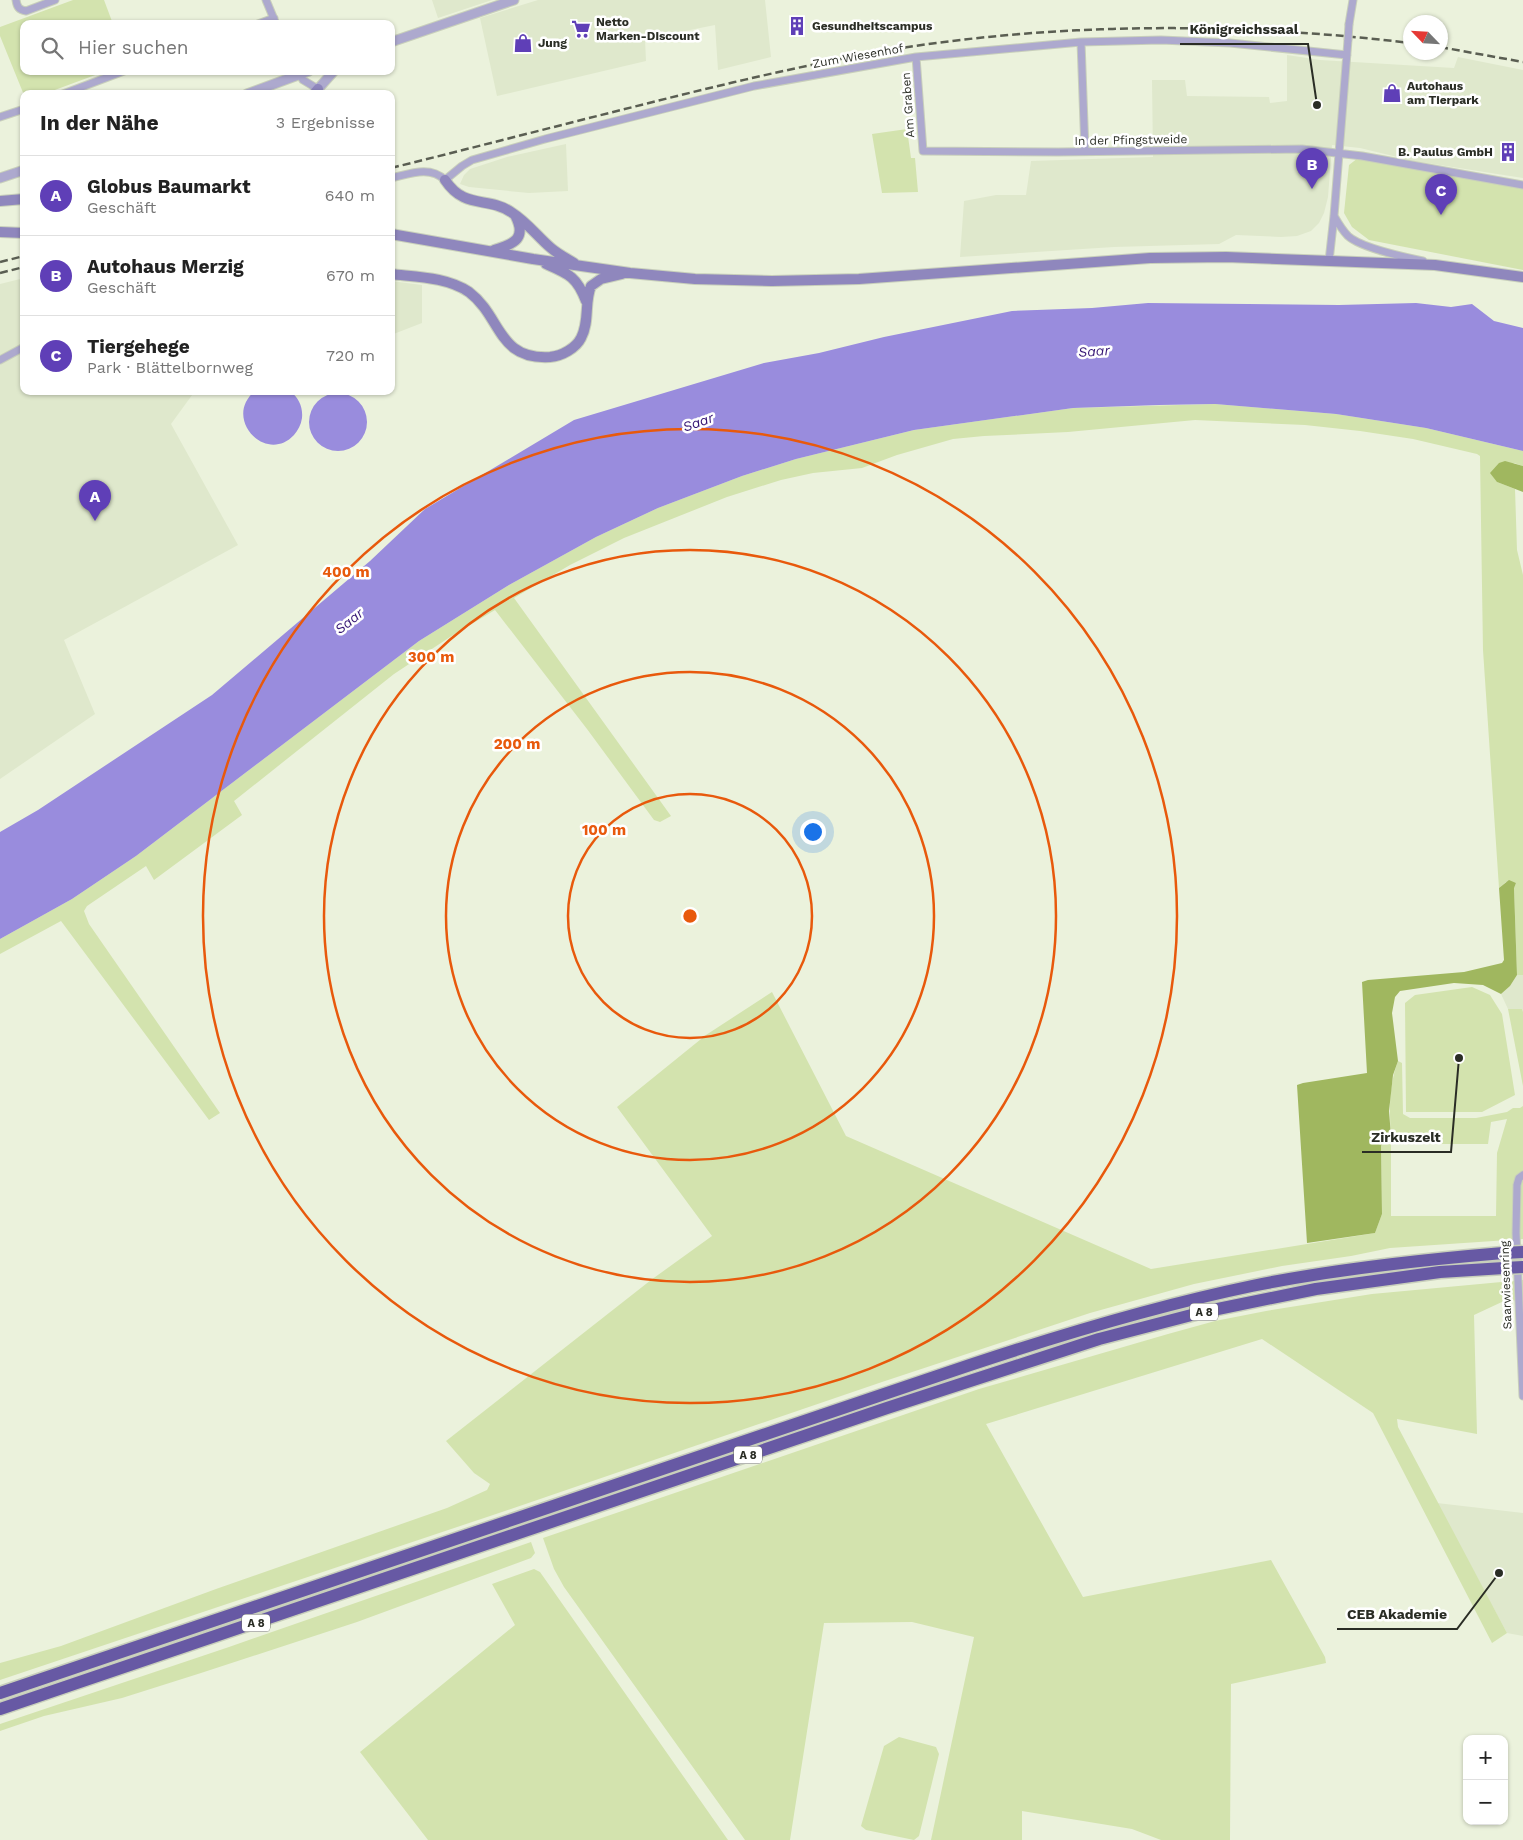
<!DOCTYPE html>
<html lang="de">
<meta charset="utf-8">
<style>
body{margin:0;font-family:"Work Sans",sans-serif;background:#f2f2f2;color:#222}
.controls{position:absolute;right:15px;bottom:15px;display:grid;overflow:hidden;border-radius:10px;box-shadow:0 1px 4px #0004}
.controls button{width:45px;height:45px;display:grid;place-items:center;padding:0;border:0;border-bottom:1px solid #e0e0e0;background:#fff;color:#222;font:25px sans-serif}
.compass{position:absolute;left:1403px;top:15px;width:45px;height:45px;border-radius:50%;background:#fff;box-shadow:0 1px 4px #0004;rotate:295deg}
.you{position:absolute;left:812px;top:831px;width:18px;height:18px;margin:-12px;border:4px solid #fff;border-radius:50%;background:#1a73e8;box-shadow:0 0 0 8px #1a73e833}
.badge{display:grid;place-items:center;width:32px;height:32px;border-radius:50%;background:#5f3fb7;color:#fff;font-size:16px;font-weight:700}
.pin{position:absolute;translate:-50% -41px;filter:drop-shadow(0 1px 2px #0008)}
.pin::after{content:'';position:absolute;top:26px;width:18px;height:15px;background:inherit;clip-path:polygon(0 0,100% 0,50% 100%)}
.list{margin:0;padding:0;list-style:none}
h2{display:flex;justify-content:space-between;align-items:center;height:65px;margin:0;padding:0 20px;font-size:21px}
h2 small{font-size:16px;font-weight:400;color:#767676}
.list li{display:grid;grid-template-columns:32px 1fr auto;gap:15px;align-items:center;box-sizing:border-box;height:80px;padding:0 20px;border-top:1px solid #e0e0e0}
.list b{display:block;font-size:19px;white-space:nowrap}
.list p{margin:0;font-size:16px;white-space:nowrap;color:#767676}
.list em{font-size:16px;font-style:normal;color:#767676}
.icon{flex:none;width:28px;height:28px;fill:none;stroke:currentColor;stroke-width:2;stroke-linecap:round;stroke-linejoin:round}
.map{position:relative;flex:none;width:1523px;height:1840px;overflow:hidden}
.search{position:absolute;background:#fff;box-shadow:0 1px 4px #0004;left:20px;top:20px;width:375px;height:55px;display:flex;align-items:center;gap:12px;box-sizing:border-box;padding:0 18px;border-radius:10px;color:#767676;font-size:19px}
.panel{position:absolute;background:#fff;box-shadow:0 1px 4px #0004;left:20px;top:90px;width:375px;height:305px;border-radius:10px}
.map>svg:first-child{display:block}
</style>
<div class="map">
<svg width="1523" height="1840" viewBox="0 0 1523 1840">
<rect width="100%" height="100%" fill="#ebf2dc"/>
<path fill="#dfe8cc" d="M 432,0 L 492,0 L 438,18 Z
M 538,0 L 765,0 L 771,57 L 718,70 L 715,25 L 645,39 L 646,61 L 497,96 L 480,18 Z
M 1287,55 L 1320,60 L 1454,68 L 1458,57 L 1523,70 L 1523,178 L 1414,161 L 1360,148 L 1332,145 L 1328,197 L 1324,213 L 1319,223 L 1311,231 L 1297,236 L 1281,237 L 1236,235 L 1219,244 L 1114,247 L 960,257 L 964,201 L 996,195 L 1026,195 L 1031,161 L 1153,157 L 1152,80 L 1185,80 L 1187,96 L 1269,97 L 1270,103 L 1287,101 Z
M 566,144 L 568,191 L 529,193 L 469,187 L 460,184 L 464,175 L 470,169 L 507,157 Z
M 24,278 L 24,391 L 195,391 L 171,424 L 238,545 L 64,640 L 95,714 L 0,779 L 0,284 Z
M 391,281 L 422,285 L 422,323 L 391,335 Z
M 1517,975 L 1523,975 L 1523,1012 L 1522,1009 L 1508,1009 L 1501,994 L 1510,986 Z
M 1437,1503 L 1523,1513 L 1523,1636 L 1507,1633 Z"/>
<path fill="#d3e3ae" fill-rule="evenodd" d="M 73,0 L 104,0 L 113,24 L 24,24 L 24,71 L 106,71 L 44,94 L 24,94 L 24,95 L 0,36 L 0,27 Z
M 907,129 L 911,158 L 915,158 L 918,192 L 882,193 L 872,134 Z
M 1358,158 L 1523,189 L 1523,270 L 1369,240 L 1352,227 L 1344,213 L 1349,165 Z
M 1215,404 L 1336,414 L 1426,428 L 1523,451 L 1523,466 L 1514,463 L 1497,482 L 1515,489 L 1517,550 L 1523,575 L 1523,975 L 1517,975 L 1514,887 L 1516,883 L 1506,882 L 1499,888 L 1483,650 L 1480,456 L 1477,454 L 1413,439 L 1360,431 L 1305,425 L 1195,420 L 1068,432 L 984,436 L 953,439 L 897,455 L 862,468 L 813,473 L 781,480 L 727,497 L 624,538 L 570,565 L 514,598 L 671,816 L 660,822 L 654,820 L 587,729 L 495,610 L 450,637 L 394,674 L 234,801 L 242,815 L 154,880 L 146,866 L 87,906 L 84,911 L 89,924 L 220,1113 L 209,1120 L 61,921 L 0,954 L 0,939 L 72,899 L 136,856 L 419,641 L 509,585 L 596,537 L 658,508 L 742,476 L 796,459 L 914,430 L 1073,408 Z
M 1472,987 L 1490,995 L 1502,1014 L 1515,1095 L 1482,1112 L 1406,1112 L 1405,1003 L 1415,995 Z
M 772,992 L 846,1136 L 1151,1269 L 1375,1233 L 1382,1214 L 1381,1146 L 1385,1138 L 1391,1135 C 1389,1110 1389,1085 1398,1061 L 1402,1063 L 1403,1114 L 1410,1118 L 1476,1118 L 1507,1112 L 1513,1108 L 1520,1108 L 1523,1106 L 1523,1239 L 1390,1248 L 1351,1256 L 1282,1266 L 1194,1284 L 1090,1313 L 882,1382 L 502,1512 L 0,1680 L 0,1663 L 61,1646 L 216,1589 L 447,1508 L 487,1490 L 490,1484 L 474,1473 L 446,1441 L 651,1280 L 712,1236 L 617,1107 L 706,1035 ZM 1507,1119 L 1497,1153 L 1496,1216 L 1391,1216 L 1391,1144 L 1488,1144 L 1491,1122 Z
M 1508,1009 L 1522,1009 L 1523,1012 L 1523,1086 Z
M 1523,1280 L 1523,1300 L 1504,1301 L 1474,1315 L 1477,1434 L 1397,1419 L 1398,1427 L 1507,1633 L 1492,1643 L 1373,1413 L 1262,1339 L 986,1424 L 1083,1597 L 1271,1560 L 1325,1657 L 1326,1663 L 1231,1684 L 1230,1840 L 1161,1840 L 1132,1829 L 1022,1811 L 1022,1840 L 931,1840 L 974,1637 L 912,1622 L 824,1623 L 790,1840 L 745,1840 L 564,1587 L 554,1569 L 543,1538 L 979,1389 L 1168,1334 L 1215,1321 L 1266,1311 L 1372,1294 Z
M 531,1542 L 535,1553 L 531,1558 L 357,1622 L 201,1673 L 122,1698 L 44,1716 L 0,1731 L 0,1724 L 229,1647 Z
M 534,1569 L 540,1572 L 728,1840 L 428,1840 L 360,1752 L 515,1625 L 492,1584 Z
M 899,1737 L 936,1747 L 939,1754 L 919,1836 L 914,1840 L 866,1830 L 861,1826 L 884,1746 Z"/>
<path fill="#a0b75f" d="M 1505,461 L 1523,466 L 1523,492 L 1497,482 L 1490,473 L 1499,463 Z
M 1509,880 L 1516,883 L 1514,888 L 1517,975 L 1510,986 L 1501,994 L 1483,985 L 1454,983 L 1400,991 L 1395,997 L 1392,1013 L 1398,1061 L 1393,1075 L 1389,1111 L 1391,1136 L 1385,1138 L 1381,1146 L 1382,1214 L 1375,1233 L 1307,1243 L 1297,1085 L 1303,1083 L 1367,1073 L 1362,982 L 1368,980 L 1464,972 L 1502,963 L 1504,960 L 1499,888 Z"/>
<path fill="#998cdd" d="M 1148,303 L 1339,305 L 1416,303 L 1451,307 L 1472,304 L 1494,321 L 1523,328 L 1523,451 L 1426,428 L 1336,414 L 1215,404 L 1159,405 L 1073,408 L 914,430 L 796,459 L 742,476 L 658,508 L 596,537 L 509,585 L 419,641 L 136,856 L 72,899 L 0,939 L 0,832 L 38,810 L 212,695 L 370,561 L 425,509 L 574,420 L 764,363 L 819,353 L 884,337 L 1012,311 L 1092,308 Z
M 255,391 L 290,391 C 299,398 303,407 302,418 C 301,425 298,430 294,435 C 266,465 222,418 255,391 Z
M309 422a29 29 0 1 1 58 0a29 29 0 1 1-58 0Z"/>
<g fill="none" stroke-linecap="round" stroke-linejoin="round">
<g stroke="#c8cfbb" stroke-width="9">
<path id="minor" d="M 16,0 C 17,7 19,10 26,11 L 55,0
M 266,0 L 276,24
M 258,24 L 274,18
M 1349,24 L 1353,0
M 1081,42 L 1085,151
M 916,57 L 923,151 L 1058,152 L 1302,149 L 1362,156 L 1523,185
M 298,72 L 303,80 L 318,89
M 63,94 L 124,71
M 0,117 L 24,109
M 391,178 C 409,174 430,165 445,180 L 462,166 L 472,160 L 545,139 L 754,86 L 916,57 L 1081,42 L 1161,40 L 1230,43 L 1347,55
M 1334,216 C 1338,223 1342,230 1348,236 C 1361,248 1404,257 1423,261
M 1329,261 L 1334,216 L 1348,40
M 0,360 L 24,347
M 1523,1175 L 1519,1178 L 1517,1185 L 1516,1233 L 1523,1396"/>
</g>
<g stroke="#c8cfbb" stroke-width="11">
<path id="tertiary" d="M 391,42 L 514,0
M 318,89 L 334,71
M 247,94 L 309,71
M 0,178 L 24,170"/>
</g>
<g stroke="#c8cfbb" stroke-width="12">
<path id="secondary" d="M 314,94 L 318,89
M 445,180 C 465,210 487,196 511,212 C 527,222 537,236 551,248 C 558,254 566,258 574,263
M 0,201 L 24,199
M 0,232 L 24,233
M 391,234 L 533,259 L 630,273 L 695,279 L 772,281 L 859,279 L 1150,258 L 1226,257 L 1435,265 L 1523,277
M 494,250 C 515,244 527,238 515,215
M 546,264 C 569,274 577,277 586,301
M 391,274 C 416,277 447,277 469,292 C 502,317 497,360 550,357 C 562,356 576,348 581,338 C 590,321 584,303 591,286 L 601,279 L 622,274"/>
</g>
<g stroke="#c8cfbb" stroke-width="15">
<path id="motorway" d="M 0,1693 L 970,1365 C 1063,1334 1156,1306 1252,1286 C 1335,1269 1419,1260 1503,1253
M 0,1709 L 887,1408 L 1099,1339 L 1203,1312 L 1316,1289 L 1440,1272 L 1504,1268"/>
</g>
<use href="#minor" stroke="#ada9ce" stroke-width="7"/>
<use href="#tertiary" stroke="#ada9ce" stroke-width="9"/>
<use href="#secondary" stroke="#8f87bd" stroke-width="10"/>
<use href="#motorway" stroke="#6759a4" stroke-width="12"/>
<path stroke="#5a5e52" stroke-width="2.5" stroke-dasharray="8 4" stroke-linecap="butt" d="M 1440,47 L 1523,62
M 391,168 C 472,148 553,127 633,107 C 724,84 815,62 908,47 C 1074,22 1244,23 1410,43
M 0,262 L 24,256
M 0,273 L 24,267"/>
<g stroke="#c8cfbb" stroke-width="9" stroke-linecap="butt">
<path id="minor-bridge" d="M 1348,40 L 1349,24"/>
</g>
<g stroke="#c8cfbb" stroke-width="15" stroke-linecap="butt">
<path id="motorway-bridge" d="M 1503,1253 L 1523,1252
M 1504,1268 L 1523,1267"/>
</g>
<use href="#minor-bridge" stroke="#ada9ce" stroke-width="7"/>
<use href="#motorway-bridge" stroke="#6759a4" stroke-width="12"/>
</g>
<g fill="none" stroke="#e8590c" stroke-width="2.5">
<circle cx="690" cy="916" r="122"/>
<circle cx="690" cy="916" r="244"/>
<circle cx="690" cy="916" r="366"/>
<circle cx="690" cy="916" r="487"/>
</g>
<defs>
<g id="building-bare" transform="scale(1.5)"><path d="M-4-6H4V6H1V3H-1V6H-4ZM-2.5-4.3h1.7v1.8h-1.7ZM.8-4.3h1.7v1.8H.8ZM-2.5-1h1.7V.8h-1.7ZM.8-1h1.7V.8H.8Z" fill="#5f3fb7" stroke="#fff" stroke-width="2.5" paint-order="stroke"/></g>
<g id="supermarket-bare" transform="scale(1.5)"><path d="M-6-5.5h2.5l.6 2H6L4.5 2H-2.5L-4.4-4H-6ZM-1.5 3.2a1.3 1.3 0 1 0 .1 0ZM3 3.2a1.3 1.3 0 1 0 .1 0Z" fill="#5f3fb7" stroke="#fff" stroke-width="2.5" paint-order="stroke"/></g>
<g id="shop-bare" transform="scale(1.5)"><path d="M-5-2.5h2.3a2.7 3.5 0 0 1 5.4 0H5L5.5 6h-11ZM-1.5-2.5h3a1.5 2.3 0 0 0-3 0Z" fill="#5f3fb7" stroke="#fff" stroke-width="2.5" paint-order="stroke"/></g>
</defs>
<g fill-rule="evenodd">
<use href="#building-bare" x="797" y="26"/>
<use href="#supermarket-bare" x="581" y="29"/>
<use href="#shop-bare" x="523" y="43"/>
<use href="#shop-bare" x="1392" y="93"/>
<use href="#building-bare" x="1508" y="152"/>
</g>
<g text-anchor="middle" stroke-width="5" stroke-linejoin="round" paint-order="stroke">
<g fill="#fff" stroke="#6a6c66" stroke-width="1">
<rect x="1190" y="1303.5" width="28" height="17" rx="4"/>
<rect x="734" y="1446.5" width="28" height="17" rx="4"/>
<rect x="242" y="1614.5" width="28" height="17" rx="4"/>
</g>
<g font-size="11" font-weight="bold" fill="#2a2d25">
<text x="1204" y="1316">A 8</text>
<text x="748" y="1459">A 8</text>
<text x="256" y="1627">A 8</text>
</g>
<g font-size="12" font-weight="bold" fill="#2a2d25" stroke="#fff" text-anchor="start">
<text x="596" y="26">Netto<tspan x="596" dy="14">Marken-Discount</tspan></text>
<text x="812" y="30">Gesundheitscampus</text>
<text x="538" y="47">Jung</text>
<text x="1407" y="90">Autohaus<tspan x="1407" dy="14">am Tierpark</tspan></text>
<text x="1493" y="156" text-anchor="end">B. Paulus GmbH</text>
</g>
<g font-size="12" fill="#2a2d25" stroke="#fff">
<text transform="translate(858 56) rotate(-10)" y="4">Zum Wiesenhof</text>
<text transform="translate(908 105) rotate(-94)" y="4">Am Graben</text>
<text transform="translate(1131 140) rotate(-1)" y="4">In der Pfingstweide</text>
<text transform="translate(1506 1285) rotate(-92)" y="4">Saarwiesenring</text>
</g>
<g font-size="14" font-style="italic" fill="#341473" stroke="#fff">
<text transform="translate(1094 351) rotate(-4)" y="5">Saar</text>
<text transform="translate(698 422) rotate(-19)" y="5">Saar</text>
<text transform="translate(349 621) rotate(-39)" y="5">Saar</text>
</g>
</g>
<circle cx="690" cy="916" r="8" fill="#e8590c" stroke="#fff" stroke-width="2.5"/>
<g font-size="15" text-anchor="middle" font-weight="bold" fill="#e8590c" stroke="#fff" stroke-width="5" stroke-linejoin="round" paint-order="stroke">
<text x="346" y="577">400 m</text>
<text x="431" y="662">300 m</text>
<text x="517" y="749">200 m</text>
<text x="604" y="835">100 m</text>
</g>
<path fill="none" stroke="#2a2d25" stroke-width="2" d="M1317 105L1308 44H1180M1459 1058L1451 1152H1362M1499 1573L1457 1629H1337"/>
<g fill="#2a2d25" stroke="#fff" stroke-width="2">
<circle cx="1317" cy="105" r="5"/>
<circle cx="1459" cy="1058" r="5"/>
<circle cx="1499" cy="1573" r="5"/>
</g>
<g font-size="14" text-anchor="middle" font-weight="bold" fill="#2a2d25" stroke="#fff" stroke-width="5" stroke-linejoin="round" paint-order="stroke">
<text x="1244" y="34">Königreichssaal</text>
<text x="1406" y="1142">Zirkuszelt</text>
<text x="1397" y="1619">CEB Akademie</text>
</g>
</svg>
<div class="controls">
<button>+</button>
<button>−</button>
</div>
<svg class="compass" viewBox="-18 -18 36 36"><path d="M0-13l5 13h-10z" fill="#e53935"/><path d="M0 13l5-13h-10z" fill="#767676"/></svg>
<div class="you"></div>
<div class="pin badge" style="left:95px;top:521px">A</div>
<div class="pin badge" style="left:1312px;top:189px">B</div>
<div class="pin badge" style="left:1441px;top:215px">C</div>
<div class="search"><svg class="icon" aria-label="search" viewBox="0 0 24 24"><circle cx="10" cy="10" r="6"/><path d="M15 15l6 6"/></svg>Hier suchen</div>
<section class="panel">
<h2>In der Nähe<small>3 Ergebnisse</small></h2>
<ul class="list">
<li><span class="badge">A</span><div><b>Globus Baumarkt</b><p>Geschäft</p></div><em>640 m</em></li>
<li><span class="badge">B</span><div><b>Autohaus Merzig</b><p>Geschäft</p></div><em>670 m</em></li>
<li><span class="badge">C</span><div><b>Tiergehege</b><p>Park · Blättelbornweg</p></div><em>720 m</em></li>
</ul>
</section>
</div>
